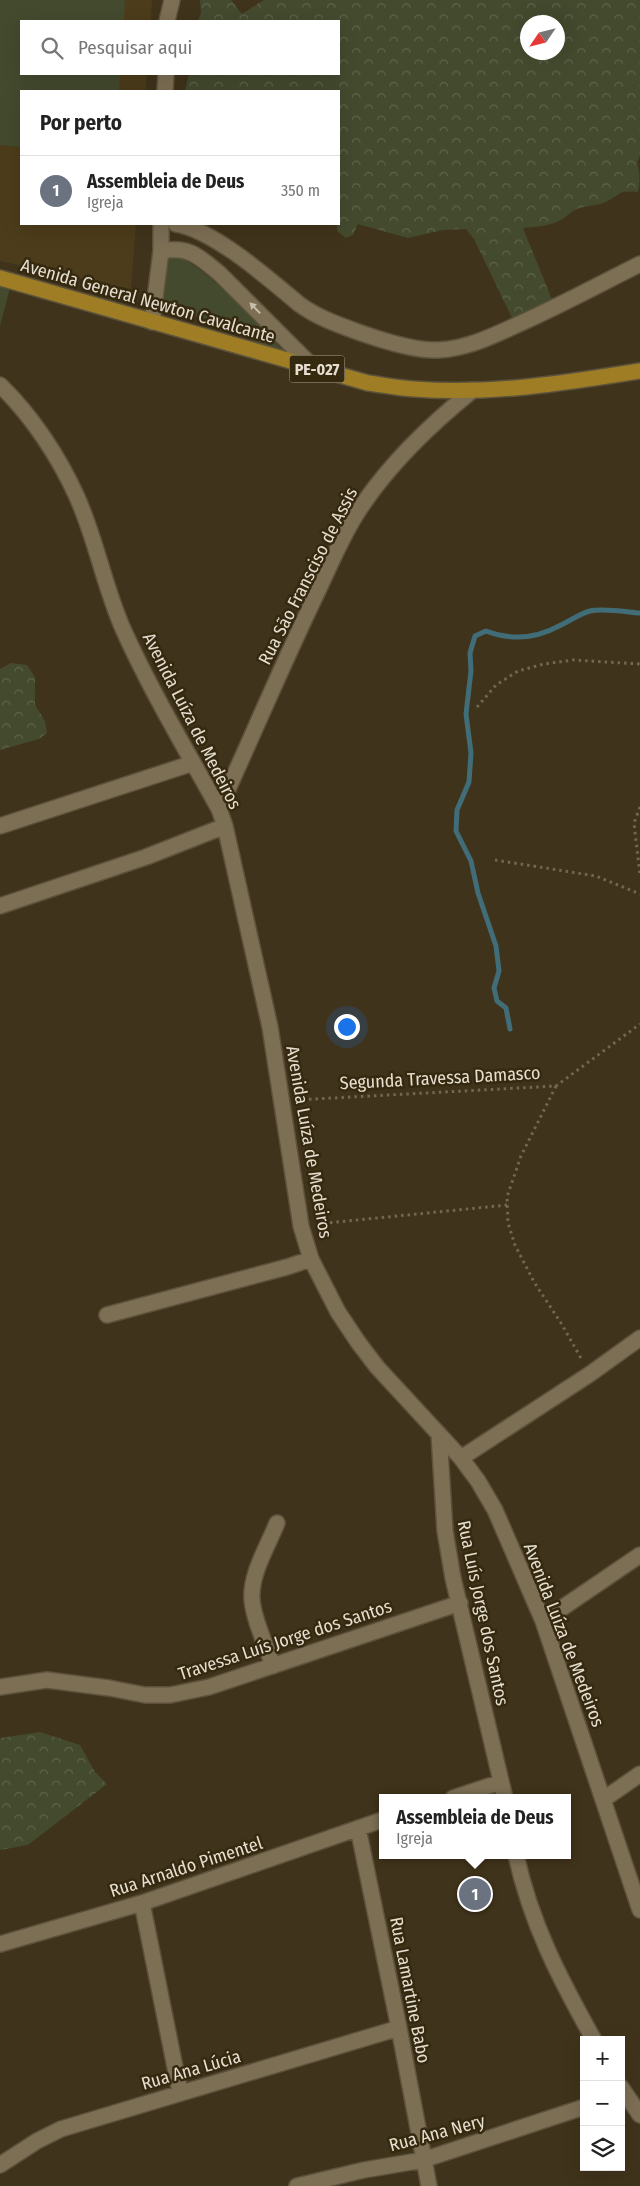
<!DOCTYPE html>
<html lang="pt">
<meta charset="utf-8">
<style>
body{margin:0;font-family:"Fira Sans Condensed",sans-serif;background:#f2f2f2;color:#222}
.controls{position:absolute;right:15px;bottom:15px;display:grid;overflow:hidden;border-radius:0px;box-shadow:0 5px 20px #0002}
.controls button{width:45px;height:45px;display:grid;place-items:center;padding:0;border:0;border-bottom:1px solid #e0e0e0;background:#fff;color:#222;font:25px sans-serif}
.compass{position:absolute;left:520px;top:15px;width:45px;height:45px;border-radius:50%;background:#fff;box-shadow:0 5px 20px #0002;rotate:235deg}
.you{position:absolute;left:346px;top:1026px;width:18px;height:18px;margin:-12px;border:4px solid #fff;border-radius:50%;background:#1a73e8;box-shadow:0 0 0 8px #1a73e833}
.badge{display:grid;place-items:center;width:32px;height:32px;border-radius:50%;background:#4c6883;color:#fff;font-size:16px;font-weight:700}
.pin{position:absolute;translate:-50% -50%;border:2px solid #fff;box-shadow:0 1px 5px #0006}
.popup{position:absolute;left:379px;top:1794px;width:192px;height:65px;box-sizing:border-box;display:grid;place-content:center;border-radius:0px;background:#fff;filter:drop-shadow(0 1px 4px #0005);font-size:16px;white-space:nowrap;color:#767676}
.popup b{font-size:19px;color:#222}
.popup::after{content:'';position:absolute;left:50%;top:100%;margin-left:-10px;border:10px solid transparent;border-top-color:#fff}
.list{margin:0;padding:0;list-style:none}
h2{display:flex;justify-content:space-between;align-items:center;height:65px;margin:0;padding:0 20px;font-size:21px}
h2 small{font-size:16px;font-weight:400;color:#767676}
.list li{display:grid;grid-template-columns:32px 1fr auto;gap:15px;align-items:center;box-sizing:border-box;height:70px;padding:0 20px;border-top:1px solid #e0e0e0}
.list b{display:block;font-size:19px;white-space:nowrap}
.list p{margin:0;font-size:16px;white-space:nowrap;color:#767676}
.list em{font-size:16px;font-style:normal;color:#767676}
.icon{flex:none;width:28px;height:28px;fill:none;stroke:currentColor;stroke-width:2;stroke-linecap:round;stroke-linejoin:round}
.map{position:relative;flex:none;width:640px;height:2186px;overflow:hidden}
.search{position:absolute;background:#fff;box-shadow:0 5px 20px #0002;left:20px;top:20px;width:320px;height:55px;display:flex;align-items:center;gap:12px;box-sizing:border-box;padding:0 18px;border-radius:0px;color:#767676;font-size:19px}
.panel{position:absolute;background:#fff;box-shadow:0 5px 20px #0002;left:20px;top:90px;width:320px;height:135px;border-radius:0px}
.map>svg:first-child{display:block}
</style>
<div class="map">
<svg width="640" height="2186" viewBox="0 0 640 2186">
<defs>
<pattern id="forest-crowns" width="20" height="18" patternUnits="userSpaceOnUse" patternTransform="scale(1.25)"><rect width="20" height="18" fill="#434a2e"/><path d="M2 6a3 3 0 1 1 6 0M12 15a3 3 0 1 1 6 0" fill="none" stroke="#5e644b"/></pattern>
</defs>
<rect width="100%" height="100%" fill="#40331b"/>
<path fill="#4c3c1b" d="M 0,0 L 152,0 L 151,21 L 21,21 L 21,74 L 147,74 L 145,91 L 21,91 L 21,224 L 136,224 L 131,289 L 0,261 Z"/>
<path fill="#434a2e" d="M 0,0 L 125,0 L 124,21 L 21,21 L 21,74 L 120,74 L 119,91 L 21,91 L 21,147 L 0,145 Z
M 176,254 C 219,279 253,319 287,355 L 159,300 L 164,257 Z
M 0,285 L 10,288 L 0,326 Z"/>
<path fill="url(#forest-crowns)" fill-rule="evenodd" d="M 200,0 L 231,0 L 242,14 L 264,0 L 640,0 L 640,155 L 637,163 C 640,172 640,183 638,192 C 618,190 622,193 606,202 C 601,205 584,206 577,209 C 571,211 567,217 561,220 C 549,226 535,227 523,228 L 553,302 L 513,320 L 474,239 L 466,229 L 443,230 L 408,238 L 358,224 L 353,235 L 346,238 L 337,231 L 339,91 L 185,91 L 189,74 L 339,74 L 339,21 L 198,21 L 201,13 ZM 528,22 L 558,22 L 558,52 L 528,52 Z
M 11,663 L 27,665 L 35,677 L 35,705 L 45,721 L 47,733 L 39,739 L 0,750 L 0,669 Z
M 40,1732 L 80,1745 L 95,1772 L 107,1784 L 28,1845 L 0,1850 L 0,1738 Z"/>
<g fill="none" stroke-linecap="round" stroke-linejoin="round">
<path stroke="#406d78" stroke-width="5" d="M 510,1029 L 506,1008 L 497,1001 L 494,988 L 499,971 L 496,946 L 478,893 L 471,861 L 456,831 L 457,810 L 469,782 L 471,753 L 466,714 L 471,671 L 470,653 L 475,636 L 486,631 C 512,641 535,639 559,626 C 570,621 579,614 590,611 C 603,608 627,612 640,613"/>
<g stroke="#5c523c" stroke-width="18">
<path id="minor" d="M 167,21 L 172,0
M 165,91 L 166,74
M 176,224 C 214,230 269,279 299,304 C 318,318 339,325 361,333 C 381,340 417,351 438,350 C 467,349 495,335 521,323 C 561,305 600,284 640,264
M 161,251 C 190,246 198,256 220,274 L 314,368
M 152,322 L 161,251 L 161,224
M 0,385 C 32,416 59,457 77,497 C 96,539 104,586 123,629 C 151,691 186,750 219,809 L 225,826 L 270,1027 L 301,1226 L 311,1259 L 338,1312 L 358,1342 L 377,1367 L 461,1458 L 478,1481 L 495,1510 L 543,1621 L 640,1910
M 219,809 C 251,739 281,668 314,599 C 329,568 343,533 363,504 C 393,460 431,424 473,390
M 0,826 L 193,763
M 0,906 L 146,857 L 225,826
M 107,1315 L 287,1267 L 311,1259
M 439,1434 L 445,1531 L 453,1578 L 505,1798
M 461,1458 L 590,1374 L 640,1338
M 543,1621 L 640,1555
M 273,1666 C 266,1645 254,1621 252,1600 C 250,1574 268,1546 277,1523
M 0,1687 L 47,1680 L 109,1688 L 145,1695 L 170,1695 L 209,1687 L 460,1603
M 453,1798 L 501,1782
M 604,1799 L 640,1774
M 358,1828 L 399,2028 L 429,2186
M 516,1855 C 531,1924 560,1979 594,2040
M 142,1903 L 180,2092
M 0,1944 L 142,1903 L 382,1820
M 621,2087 L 640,2115
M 0,2165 L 37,2141 L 61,2129 L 399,2028
M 297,2186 L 364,2170 L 423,2160 L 584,2107"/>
</g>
<g stroke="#5c523c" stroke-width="18">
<path id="major" d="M 0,278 L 368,383 C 383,385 399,388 414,389 C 490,395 566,383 640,371"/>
</g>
<path stroke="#736752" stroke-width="3" stroke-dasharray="2.5 4" stroke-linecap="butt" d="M 477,707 L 496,685 L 518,671 L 544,664 L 573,660 L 640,664
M 640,807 L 634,823 L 640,875
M 495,860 L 596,876 L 640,894
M 556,1086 L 521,1156 L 507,1197 L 508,1223 L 515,1245 L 534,1282 L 561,1323 L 582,1360
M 296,1100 L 556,1086 L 640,1024
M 317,1224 L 507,1205"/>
<use href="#minor" stroke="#7d6f54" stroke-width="15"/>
<use href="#major" stroke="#9e7d25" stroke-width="15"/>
</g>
<defs><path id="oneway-solid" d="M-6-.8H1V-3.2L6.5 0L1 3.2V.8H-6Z" transform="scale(1.25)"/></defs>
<use fill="#c6bdaa" href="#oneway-solid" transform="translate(255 308) rotate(-134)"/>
<g text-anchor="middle" stroke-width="5" stroke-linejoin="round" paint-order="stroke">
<rect fill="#352910" stroke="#b1a896" stroke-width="1" x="289.5" y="355.5" width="55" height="27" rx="4"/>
<g font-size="16" font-weight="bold" fill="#e6decf">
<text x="317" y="375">PE-027</text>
</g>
<g font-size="18" fill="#e6decf" stroke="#352910">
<text transform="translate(148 301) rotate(16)" y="6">Avenida General Newton Cavalcante</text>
<text transform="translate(308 576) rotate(-63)" y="6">Rua São Fransciso de Assis</text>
<text transform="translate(192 721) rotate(63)" y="6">Avenida Luíza de Medeiros</text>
<text transform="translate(440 1078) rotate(-3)" y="6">Segunda Travessa Damasco</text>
<text transform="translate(309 1142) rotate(80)" y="6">Avenida Luíza de Medeiros</text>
<text transform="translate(483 1613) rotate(78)" y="6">Rua Luís Jorge dos Santos</text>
<text transform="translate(564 1635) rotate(69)" y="6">Avenida Luíza de Medeiros</text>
<text transform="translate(285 1640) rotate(-18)" y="6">Travessa Luís Jorge dos Santos</text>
<text transform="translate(186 1867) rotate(-18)" y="6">Rua Arnaldo Pimentel</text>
<text transform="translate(410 1990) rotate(79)" y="6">Rua Lamartine Babo</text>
<text transform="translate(191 2070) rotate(-16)" y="6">Rua Ana Lúcia</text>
<text transform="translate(437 2133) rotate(-15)" y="6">Rua Ana Nery</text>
</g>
</g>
</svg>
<div class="controls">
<button>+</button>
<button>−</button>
<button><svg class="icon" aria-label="layers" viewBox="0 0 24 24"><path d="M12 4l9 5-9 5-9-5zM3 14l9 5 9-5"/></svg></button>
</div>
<svg class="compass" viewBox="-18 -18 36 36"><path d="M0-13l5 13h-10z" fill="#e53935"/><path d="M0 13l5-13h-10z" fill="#767676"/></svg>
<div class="you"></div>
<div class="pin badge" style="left:475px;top:1894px;background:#6b7280">1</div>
<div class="popup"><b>Assembleia de Deus</b>Igreja</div>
<div class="search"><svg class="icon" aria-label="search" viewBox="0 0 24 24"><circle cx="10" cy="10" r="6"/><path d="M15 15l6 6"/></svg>Pesquisar aqui</div>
<section class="panel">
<h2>Por perto<small></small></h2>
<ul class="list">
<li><span class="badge" style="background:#6b7280">1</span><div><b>Assembleia de Deus</b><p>Igreja</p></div><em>350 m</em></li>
</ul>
</section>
</div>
